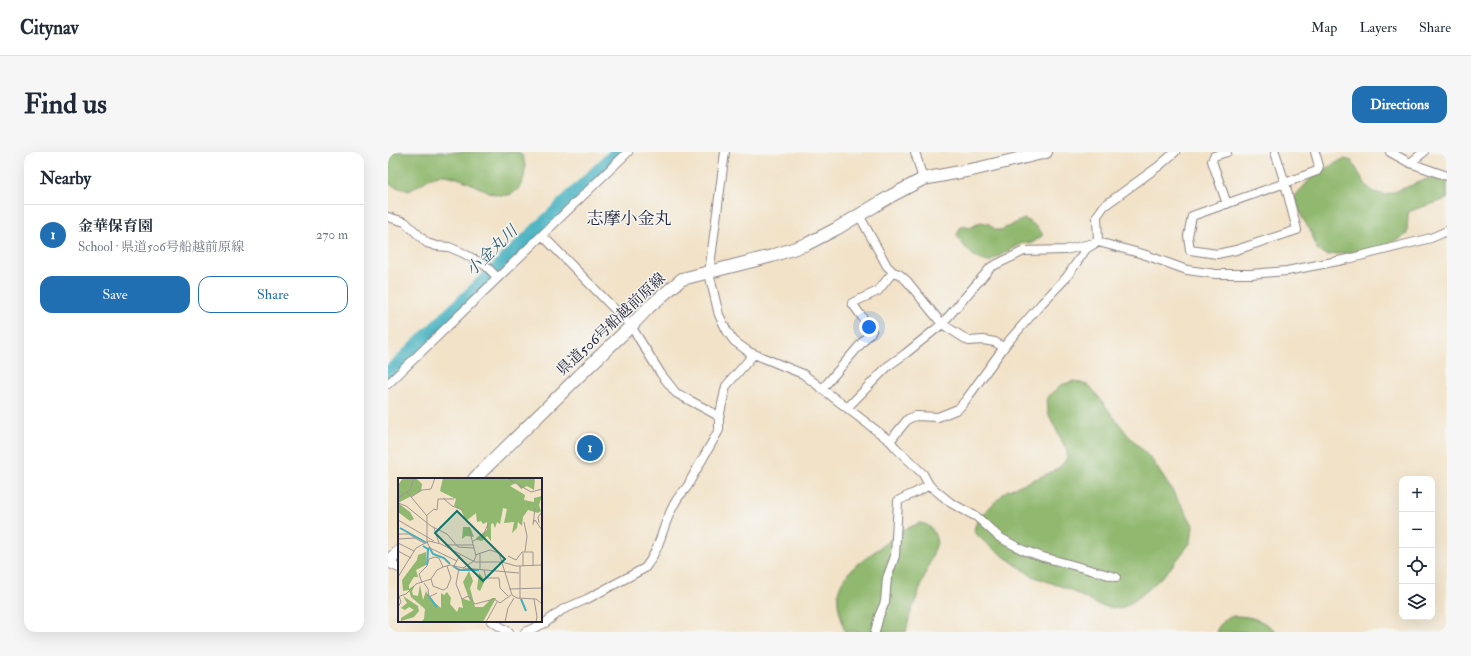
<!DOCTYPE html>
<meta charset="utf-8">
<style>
body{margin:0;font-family:"IM FELL Double Pica","Noto Serif JP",serif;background:#f6f6f7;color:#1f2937}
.controls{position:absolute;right:12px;bottom:12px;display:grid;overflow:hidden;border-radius:8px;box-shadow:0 4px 16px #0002}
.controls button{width:36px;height:36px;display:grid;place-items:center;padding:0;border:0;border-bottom:1px solid #e0e1e3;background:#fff;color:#1f2937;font:20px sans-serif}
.you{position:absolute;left:481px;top:175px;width:14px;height:14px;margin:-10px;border:3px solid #fff;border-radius:50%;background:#1a73e8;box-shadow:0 0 0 6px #1a73e833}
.badge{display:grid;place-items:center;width:26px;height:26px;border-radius:50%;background:#1f6fb2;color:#fff;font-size:13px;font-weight:700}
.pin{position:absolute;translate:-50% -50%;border:2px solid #fff;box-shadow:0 1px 4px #0006}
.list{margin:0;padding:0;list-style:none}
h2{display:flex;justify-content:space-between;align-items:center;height:52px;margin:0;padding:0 16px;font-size:17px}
h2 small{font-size:13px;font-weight:400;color:#747a83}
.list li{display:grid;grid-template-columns:26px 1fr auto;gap:12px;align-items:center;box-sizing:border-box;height:60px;padding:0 16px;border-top:1px solid #e0e1e3}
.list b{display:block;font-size:15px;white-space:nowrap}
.list p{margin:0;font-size:13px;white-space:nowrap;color:#747a83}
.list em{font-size:13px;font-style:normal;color:#747a83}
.actions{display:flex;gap:8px;padding:12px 16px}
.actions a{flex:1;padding:9px 0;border:1px solid #1f6fb2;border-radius:12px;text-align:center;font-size:14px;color:#1f6fb2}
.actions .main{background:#1f6fb2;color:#fff}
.icon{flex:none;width:22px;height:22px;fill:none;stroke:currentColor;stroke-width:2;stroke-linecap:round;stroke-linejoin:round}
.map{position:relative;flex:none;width:1059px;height:480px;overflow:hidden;border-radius:12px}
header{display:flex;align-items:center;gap:24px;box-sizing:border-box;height:56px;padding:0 20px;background:#fff;border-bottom:1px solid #e0e1e3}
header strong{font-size:19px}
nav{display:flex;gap:22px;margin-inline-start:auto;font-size:14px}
.intro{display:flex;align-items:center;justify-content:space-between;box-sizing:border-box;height:96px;padding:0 24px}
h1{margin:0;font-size:28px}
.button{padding:10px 18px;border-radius:12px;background:#1f6fb2;color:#fff;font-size:14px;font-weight:700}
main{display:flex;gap:24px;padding:0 24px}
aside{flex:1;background:#fff;border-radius:12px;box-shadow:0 4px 16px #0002}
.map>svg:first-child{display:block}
</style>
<header>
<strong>Citynav</strong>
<nav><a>Map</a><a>Layers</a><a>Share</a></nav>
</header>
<div class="intro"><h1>Find us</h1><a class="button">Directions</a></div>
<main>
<aside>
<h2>Nearby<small></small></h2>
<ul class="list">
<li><span class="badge">1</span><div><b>金華保育園</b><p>School · 県道506号船越前原線</p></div><em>270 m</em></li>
</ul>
<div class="actions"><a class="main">Save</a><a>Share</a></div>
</aside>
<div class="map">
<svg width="1059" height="480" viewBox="0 0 1059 480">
<rect width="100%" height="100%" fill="#f6f6f2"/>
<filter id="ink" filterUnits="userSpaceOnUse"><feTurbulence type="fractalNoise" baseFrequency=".025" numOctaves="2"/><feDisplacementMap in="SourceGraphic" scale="8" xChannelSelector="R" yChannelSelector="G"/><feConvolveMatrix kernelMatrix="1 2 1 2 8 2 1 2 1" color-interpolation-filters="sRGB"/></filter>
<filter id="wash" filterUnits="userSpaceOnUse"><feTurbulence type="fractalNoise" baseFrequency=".012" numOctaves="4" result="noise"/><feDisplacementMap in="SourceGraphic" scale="16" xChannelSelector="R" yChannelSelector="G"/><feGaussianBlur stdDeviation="0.9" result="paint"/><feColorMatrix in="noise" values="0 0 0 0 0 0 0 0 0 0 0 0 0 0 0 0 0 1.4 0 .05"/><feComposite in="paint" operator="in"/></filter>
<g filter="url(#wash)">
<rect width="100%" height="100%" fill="#f2e2c7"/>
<path fill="#90b86e" stroke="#596d54" d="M 0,0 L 131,0 C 133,2 135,5 136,8 C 139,20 135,40 120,43 C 102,47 74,21 51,23 C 44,24 28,35 21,39 L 5,34 L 0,31 Z
M 955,7 L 963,8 L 978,33 L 985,40 L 998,43 L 1042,26 L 1059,30 L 1059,47 L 1022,59 L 1020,62 L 1019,82 C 995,99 967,100 939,103 L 930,99 L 922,78 L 915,67 L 906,45 L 926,23 Z
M 636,67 C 644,70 649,75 654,81 L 654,84 L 644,91 L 635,91 L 630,93 L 601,110 C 586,108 576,95 569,83 L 572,76 L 576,74 L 582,76 L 593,70 L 601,72 L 608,78 L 613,78 Z
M 686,229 L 702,234 L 739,282 L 764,308 L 795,355 L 805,373 L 803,390 L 781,418 L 762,436 L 746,449 L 732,457 L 710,453 L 680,437 L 644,424 L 600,393 L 586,380 L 587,374 L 592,365 L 618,339 L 664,320 L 673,314 L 679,306 L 679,299 L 660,261 L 659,245 L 673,233 Z
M 532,371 C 543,372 547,380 549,391 L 522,463 L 518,480 L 457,480 C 450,452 442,439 465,416 L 515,378 Z
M 845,464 C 865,464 874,468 889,480 L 828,480 C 832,471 836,468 845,464 Z"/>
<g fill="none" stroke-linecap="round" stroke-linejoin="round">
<path stroke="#42b0bf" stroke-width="13" d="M 0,221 L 229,0"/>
</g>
</g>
<g filter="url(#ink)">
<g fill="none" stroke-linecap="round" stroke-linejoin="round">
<g stroke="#8a8281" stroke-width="10">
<path id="street" d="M 337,0 L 321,121 L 331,163 L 339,179 L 346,189 L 361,200 L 415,222 L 502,289 L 508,296 L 535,322 L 541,333 L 563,351 L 589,365 L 611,385 L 620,390 L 635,398 L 655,405 L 728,425
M 527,0 L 535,27
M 839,0 L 826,4 L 824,9 L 839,52
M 887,0 L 897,31 L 929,19 L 931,14 L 927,0
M 1002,0 L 1022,11 L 1059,24
M 1022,11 L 1036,0
M 897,31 L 909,78 L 848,98 L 829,102 L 802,98 L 800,84 L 804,64 Z
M 471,63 L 499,114 L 505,120 L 511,122 L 519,129 L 554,172 L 581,189 L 595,188 L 607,190 L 615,195
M 0,65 L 17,70 L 39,91 L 48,94 L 61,95 L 75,101 L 98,114 L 109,125
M 154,83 L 243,174 L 273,222 L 288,241 L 327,262 L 331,266
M 710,90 L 709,64 L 716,54 L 771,14 L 787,0
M 0,232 L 240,0
M 435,236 L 484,179 L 464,151 L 490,139 L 505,120
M 460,255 L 500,214 L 517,202 L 554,172 L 603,115 L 636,99 L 677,98 L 710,90 L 755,102 L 799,118 L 828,122 L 863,122 L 899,119 L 960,107 L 1043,86 L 1059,79
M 502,289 L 520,267 L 527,264 L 550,265 L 570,257 L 577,249 L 619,191 L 654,151 L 678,126 L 698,97 L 706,92
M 0,411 L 11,416
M 103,469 L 121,480
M 137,480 L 157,471 L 174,458 L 199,447 L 257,416 C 274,395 274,371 288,349 C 292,341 300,337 302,329 L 331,278 L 331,266 L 338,234 L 366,202
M 487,480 L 491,464 L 497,450 L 499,426 L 507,404 L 510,349 C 520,343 531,340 541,333"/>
</g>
<g stroke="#8a8281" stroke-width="14">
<path id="secondary" d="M 86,327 L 193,222 L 243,174 L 261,155 L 294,127 L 384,104 L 419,92 L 448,77 L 503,44 L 535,27 L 588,17 L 658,0
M 0,409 L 11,400"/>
</g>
<use href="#street" stroke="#fff" stroke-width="8"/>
<use href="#secondary" stroke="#fff" stroke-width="12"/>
</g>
</g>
<g text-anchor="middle" stroke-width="3" stroke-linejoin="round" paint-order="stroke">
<g font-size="15" fill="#22223b" stroke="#f6f6f2">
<text transform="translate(223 172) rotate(-43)" y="5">県道506号船越前原線</text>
</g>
<g font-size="16" font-style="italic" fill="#2f5b70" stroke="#f6f6f2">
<text transform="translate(103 98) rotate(-44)" y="6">小金丸川</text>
</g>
<g font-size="17" fill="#22223b" stroke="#f6f6f2">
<text x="241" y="72">志摩小金丸</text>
</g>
</g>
<g transform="translate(10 326)">
<rect width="144" height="144" fill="#f2e2c7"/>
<path d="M 5,0 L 18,0 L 24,6 L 23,13 L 0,25 L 12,34 L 16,41 L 12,43 L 0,34 L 0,7 ZM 45,0 L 137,0 L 136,12 L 129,8 L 123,11 L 118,5 L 112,8 L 127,17 L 126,22 L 136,24 L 136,20 L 144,18 L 141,27 L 143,33 L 140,35 L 130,32 L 125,39 L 124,48 L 120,44 L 119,50 L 114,55 L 116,44 L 106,45 L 109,31 L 105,30 L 102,46 L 99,44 L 97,50 L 95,45 L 93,46 L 93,63 L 89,58 L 84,63 L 79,62 L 78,60 L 89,52 L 89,44 L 85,46 L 83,43 L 79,44 L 78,35 L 68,43 L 63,32 L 56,28 L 58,21 L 42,13 ZM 65,49 L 72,49 L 76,59 L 68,58 L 64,61 ZM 28,74 L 28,87 L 18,92 L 20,99 L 16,99 L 11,107 L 11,111 L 17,107 L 14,113 L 15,117 L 20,118 L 22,107 L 25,122 L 28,113 L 33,122 L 43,130 L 43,115 L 46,117 L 49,114 L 53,120 L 52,126 L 59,134 L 61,129 L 65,130 L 63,120 L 72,123 L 65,104 L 71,93 L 75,103 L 72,110 L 77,129 L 85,129 L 94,120 L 98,120 L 85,144 L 23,144 L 26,141 L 27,131 L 13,119 L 11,112 L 5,113 L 4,102 L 19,82 L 20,77 ZM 81,95 L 87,102 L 82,113 L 79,111 ZM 5,118 L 20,128 L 21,133 L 16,139 L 3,143 L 3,140 L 16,132 L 11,129 L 7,132 L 3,130 L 9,125 Z" fill="#90b86e"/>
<path fill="none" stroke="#42b0bf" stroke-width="2" d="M 2,50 L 29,65M 25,68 L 30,71 L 29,87M 31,69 L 35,76 L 46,80 L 52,86M 55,88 L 61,92 L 81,92M 30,117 L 39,129M 123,121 L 128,133"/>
<path fill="none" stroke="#9f958f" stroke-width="1" d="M 109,0 L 133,14 L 144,11M 9,14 L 29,38 L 29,64M 13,19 L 24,12 L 33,11 L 37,0M 0,20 L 12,12 L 16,0M 45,20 L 54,28 L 65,32M 0,25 L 8,28 L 33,48 L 49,56 L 60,69 L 76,70M 28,38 L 36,31 L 39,32 L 40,21 L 56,21M 0,42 L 36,63M 126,44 L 129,58 L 127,74M 135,45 L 137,42 L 144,52M 141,45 L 140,39 L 144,34M 135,47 L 137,30M 36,50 L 41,65M 0,56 L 11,56 L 17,60M 0,61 L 17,60 L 26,65M 75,63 L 85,58 L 90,46M 29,64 L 32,70 L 59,83M 0,65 L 16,73M 47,67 L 75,67M 0,73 L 13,80M 125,75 L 125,88M 77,77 L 92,72 L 101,75 L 114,117 L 119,120 L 138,121 L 144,126M 110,78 L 118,82 L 124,74 L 135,74 L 135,88M 56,88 L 62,77M 45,89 L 39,92 L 33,101 L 35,108 L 45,112 L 49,110 L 53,100 L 49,88M 61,90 L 58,106 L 64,121 L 70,118 L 77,126 L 96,121 L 102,125 L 113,117M 65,90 L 121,95M 82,92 L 82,76M 86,92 L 88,100 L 101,100 L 102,110 L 110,118M 0,99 L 18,70 L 31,63 L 43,66 L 77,84 L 104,84 L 118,88 L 144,87M 24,105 L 21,96 L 29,88 L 31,81 L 37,79 L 41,80 L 45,89 L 52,87 L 65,90 L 76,83 L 78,78 L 71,50M 26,105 L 30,111 L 31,119 L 39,115M 111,111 L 144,110M 0,115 L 3,124 L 0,129M 2,118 L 8,116 L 18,106 L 33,101M 122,121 L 122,88M 136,121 L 139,139 L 138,144M 88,144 L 99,124M 107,144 L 110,130 L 116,120"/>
<path fill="#0f766e" fill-opacity="0.15" stroke="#0f766e" stroke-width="2" d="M 59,33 L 107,81 L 85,103 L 37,55 Z"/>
<rect width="144" height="144" fill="none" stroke="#22223b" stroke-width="2"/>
</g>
</svg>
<div class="controls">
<button>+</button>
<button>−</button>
<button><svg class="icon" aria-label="locate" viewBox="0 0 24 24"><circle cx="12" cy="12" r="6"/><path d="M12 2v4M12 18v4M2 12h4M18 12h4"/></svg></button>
<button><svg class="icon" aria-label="layers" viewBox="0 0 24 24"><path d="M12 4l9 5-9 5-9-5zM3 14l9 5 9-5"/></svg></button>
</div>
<div class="you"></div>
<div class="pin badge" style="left:202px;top:296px">1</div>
</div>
</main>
